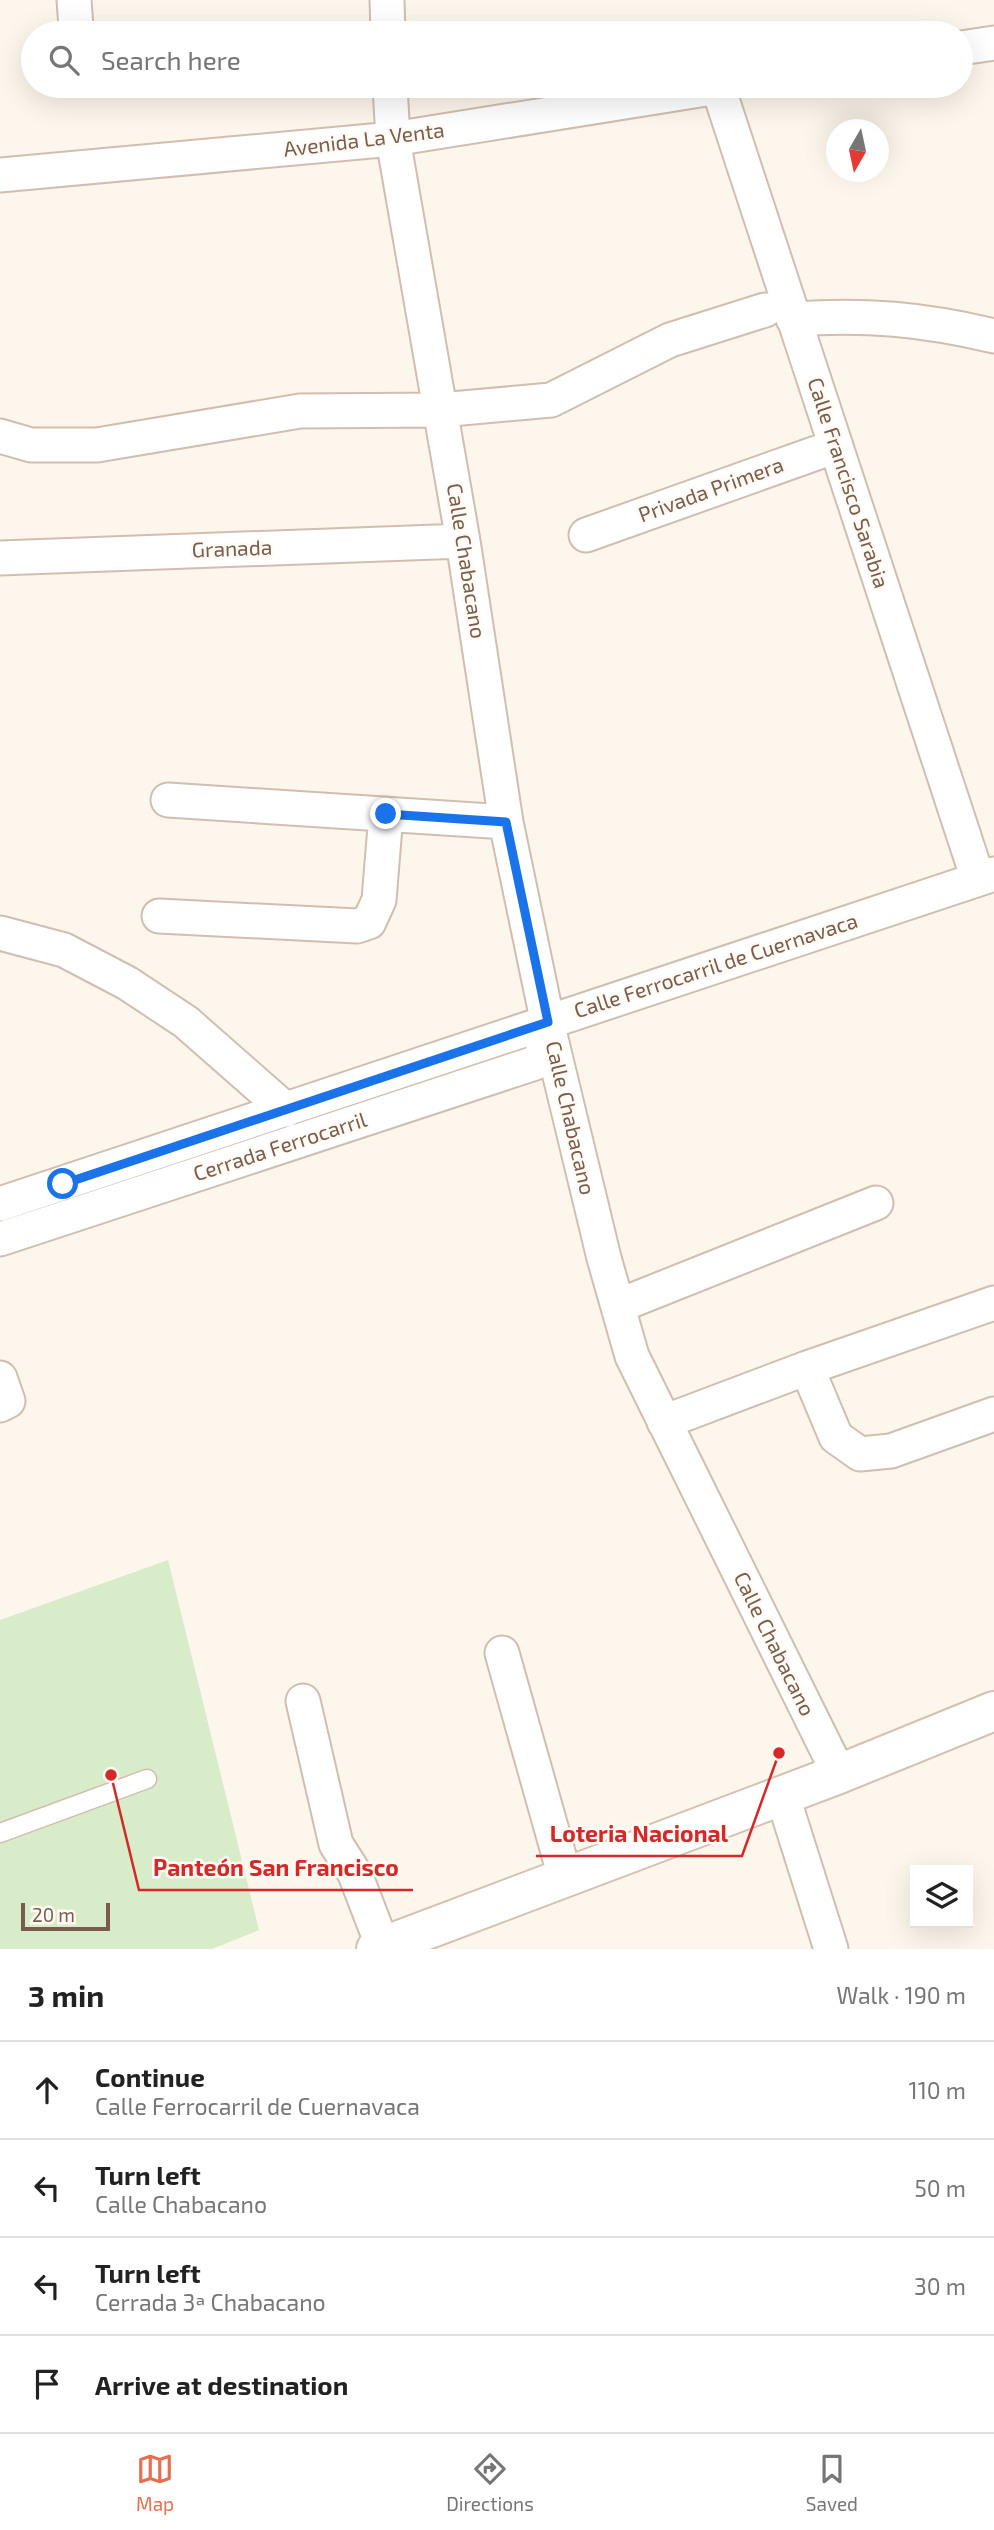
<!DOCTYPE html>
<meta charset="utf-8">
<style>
body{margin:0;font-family:"Exo 2",sans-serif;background:#f2f2f2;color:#222}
.controls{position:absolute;right:21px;bottom:21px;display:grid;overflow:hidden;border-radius:0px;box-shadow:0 7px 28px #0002}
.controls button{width:63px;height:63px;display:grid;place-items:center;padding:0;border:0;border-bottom:2px solid #e0e0e0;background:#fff;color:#222;font:35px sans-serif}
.compass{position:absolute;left:826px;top:119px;width:63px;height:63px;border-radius:50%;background:#fff;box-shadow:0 7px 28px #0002;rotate:189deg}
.scale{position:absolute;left:21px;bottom:18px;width:89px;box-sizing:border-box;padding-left:7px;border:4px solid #7a5c4d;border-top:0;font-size:19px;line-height:24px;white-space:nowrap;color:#7a5c4d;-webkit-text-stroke:5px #fffaf3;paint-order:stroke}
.stop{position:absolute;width:21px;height:21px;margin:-16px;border:5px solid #1a73e8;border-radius:50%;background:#fff}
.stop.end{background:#1a73e8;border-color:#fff;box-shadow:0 2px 7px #0008}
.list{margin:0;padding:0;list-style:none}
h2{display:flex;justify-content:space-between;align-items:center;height:91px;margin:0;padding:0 28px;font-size:30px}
h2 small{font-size:23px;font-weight:400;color:#767676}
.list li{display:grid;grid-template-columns:46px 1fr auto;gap:21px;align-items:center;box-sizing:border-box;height:98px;padding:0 28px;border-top:2px solid #e0e0e0}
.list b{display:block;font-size:26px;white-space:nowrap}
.list p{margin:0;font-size:23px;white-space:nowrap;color:#767676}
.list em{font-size:23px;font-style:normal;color:#767676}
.icon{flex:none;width:38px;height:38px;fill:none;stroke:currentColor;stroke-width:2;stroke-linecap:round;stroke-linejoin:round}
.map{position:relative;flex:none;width:994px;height:1949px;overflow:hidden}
.search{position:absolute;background:#fff;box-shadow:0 7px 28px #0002;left:21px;right:21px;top:21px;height:77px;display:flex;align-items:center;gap:18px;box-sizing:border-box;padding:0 24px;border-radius:38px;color:#767676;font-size:26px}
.sheet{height:483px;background:#fff}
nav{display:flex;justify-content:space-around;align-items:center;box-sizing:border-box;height:98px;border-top:2px solid #e0e0e0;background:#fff;font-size:19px;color:#767676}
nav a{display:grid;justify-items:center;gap:4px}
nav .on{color:#e76f51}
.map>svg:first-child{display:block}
</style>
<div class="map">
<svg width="994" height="1949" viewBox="0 0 994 1949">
<rect width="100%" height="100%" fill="#fdf6ec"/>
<path fill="#d8ecc9" d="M 168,1560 L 259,1930 L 212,1949 L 0,1949 L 0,1620 Z"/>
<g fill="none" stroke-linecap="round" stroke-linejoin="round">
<g stroke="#d1beb0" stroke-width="21">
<path id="lane" d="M 0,1833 L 147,1779"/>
</g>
<g stroke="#d1beb0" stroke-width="37">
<path id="street" d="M 74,0 L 76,27
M 387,0 L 388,33
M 961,48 L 994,43
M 390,86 L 393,139 L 463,541 L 506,822 L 552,1043 L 604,1258 L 632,1356 L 839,1774
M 718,87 L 978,879
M 0,175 L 393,139 L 725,86
M 793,319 C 866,314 923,319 994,336
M 0,436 L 31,445 L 97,445 L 300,411 L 440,410 L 551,400 L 670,340 L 765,310
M 586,535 L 836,446
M 0,558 L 463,541
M 168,800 L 506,822
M 159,916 L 357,926 L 369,922 L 379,900 L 386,814
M 0,933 L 64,950 L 127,983 L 186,1022 L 286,1110
M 0,1204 L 994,874
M 0,1239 L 535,1063 L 552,1043
M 618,1306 L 876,1203
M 807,1368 L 836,1437 L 860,1454 L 891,1451 L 994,1414
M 0,1378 L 8,1401 L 0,1405
M 664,1422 L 807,1368 L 994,1303
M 502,1653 L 565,1877
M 303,1701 L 336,1844 L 355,1874 L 383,1947
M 782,1794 L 831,1949"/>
</g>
<g stroke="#d6c0b0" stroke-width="42">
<path id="secondary" d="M 376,1949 L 839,1774 L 994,1711"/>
</g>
<use href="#lane" stroke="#fff" stroke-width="18"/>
<use href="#street" stroke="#fff" stroke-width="33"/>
<use href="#secondary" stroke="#fff" stroke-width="38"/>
</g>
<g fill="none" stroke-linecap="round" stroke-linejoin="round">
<path stroke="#1a73e8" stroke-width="9" d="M 63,1184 L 548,1022 L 506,822 L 386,814"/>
</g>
<g text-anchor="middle" stroke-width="5" stroke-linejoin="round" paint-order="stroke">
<g font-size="21" fill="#7a5c4d" stroke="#fffaf3">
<text transform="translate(364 140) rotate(-7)" y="7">Avenida La Venta</text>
<text transform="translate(848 483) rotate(72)" y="7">Calle Francisco Sarabia</text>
<text transform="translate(711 490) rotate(-20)" y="7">Privada Primera</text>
<text transform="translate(232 549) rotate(-2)" y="7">Granada</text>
<text transform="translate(466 561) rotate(81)" y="7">Calle Chabacano</text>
<text transform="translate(716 966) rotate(-18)" y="7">Calle Ferrocarril de Cuernavaca</text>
<text transform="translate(570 1118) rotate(77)" y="7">Calle Chabacano</text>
<text transform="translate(280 1147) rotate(-18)" y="7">Cerrada Ferrocarril</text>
<text transform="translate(774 1644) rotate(64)" y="7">Calle Chabacano</text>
</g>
</g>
<path fill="none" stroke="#d62828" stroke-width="2.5" d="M779 1753L742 1856H536M111 1775L139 1890H413"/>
<g fill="#d62828" stroke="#fffaf3" stroke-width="2.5">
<circle cx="779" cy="1753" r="7"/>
<circle cx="111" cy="1775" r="7"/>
</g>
<g font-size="23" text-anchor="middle" font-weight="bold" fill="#d62828" stroke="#fffaf3" stroke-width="5" stroke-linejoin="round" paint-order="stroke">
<text x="639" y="1842">Loteria Nacional</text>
<text x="276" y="1876">Panteón San Francisco</text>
</g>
</svg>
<div class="controls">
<button><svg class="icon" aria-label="layers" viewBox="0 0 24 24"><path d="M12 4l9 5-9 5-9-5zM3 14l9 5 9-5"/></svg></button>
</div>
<svg class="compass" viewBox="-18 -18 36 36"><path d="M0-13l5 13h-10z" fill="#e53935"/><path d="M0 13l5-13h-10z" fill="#767676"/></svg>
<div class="scale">20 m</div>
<div class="stop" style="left:63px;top:1184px"></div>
<div class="stop end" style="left:386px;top:814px"></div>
<div class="search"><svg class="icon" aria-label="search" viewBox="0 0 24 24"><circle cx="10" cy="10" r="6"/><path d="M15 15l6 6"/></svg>Search here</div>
</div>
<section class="sheet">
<h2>3 min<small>Walk · 190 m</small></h2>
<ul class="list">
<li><svg class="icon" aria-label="ahead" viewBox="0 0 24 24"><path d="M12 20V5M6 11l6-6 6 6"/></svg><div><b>Continue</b><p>Calle Ferrocarril de Cuernavaca</p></div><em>110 m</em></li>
<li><svg class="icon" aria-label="left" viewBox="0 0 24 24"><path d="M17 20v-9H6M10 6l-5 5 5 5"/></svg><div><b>Turn left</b><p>Calle Chabacano</p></div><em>50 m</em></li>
<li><svg class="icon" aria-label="left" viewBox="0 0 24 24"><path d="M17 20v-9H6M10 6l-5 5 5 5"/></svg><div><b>Turn left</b><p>Cerrada 3ª Chabacano</p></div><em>30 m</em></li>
<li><svg class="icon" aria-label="arrive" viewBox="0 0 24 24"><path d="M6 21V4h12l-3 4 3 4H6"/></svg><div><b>Arrive at destination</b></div></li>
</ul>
</section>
<nav>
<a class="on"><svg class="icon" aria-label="map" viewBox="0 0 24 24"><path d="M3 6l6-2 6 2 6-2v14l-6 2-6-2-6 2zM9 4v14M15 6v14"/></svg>Map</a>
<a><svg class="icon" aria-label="directions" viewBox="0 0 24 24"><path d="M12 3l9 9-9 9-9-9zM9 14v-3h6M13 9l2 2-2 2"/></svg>Directions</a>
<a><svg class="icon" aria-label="saved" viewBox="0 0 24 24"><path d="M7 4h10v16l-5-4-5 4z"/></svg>Saved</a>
</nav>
